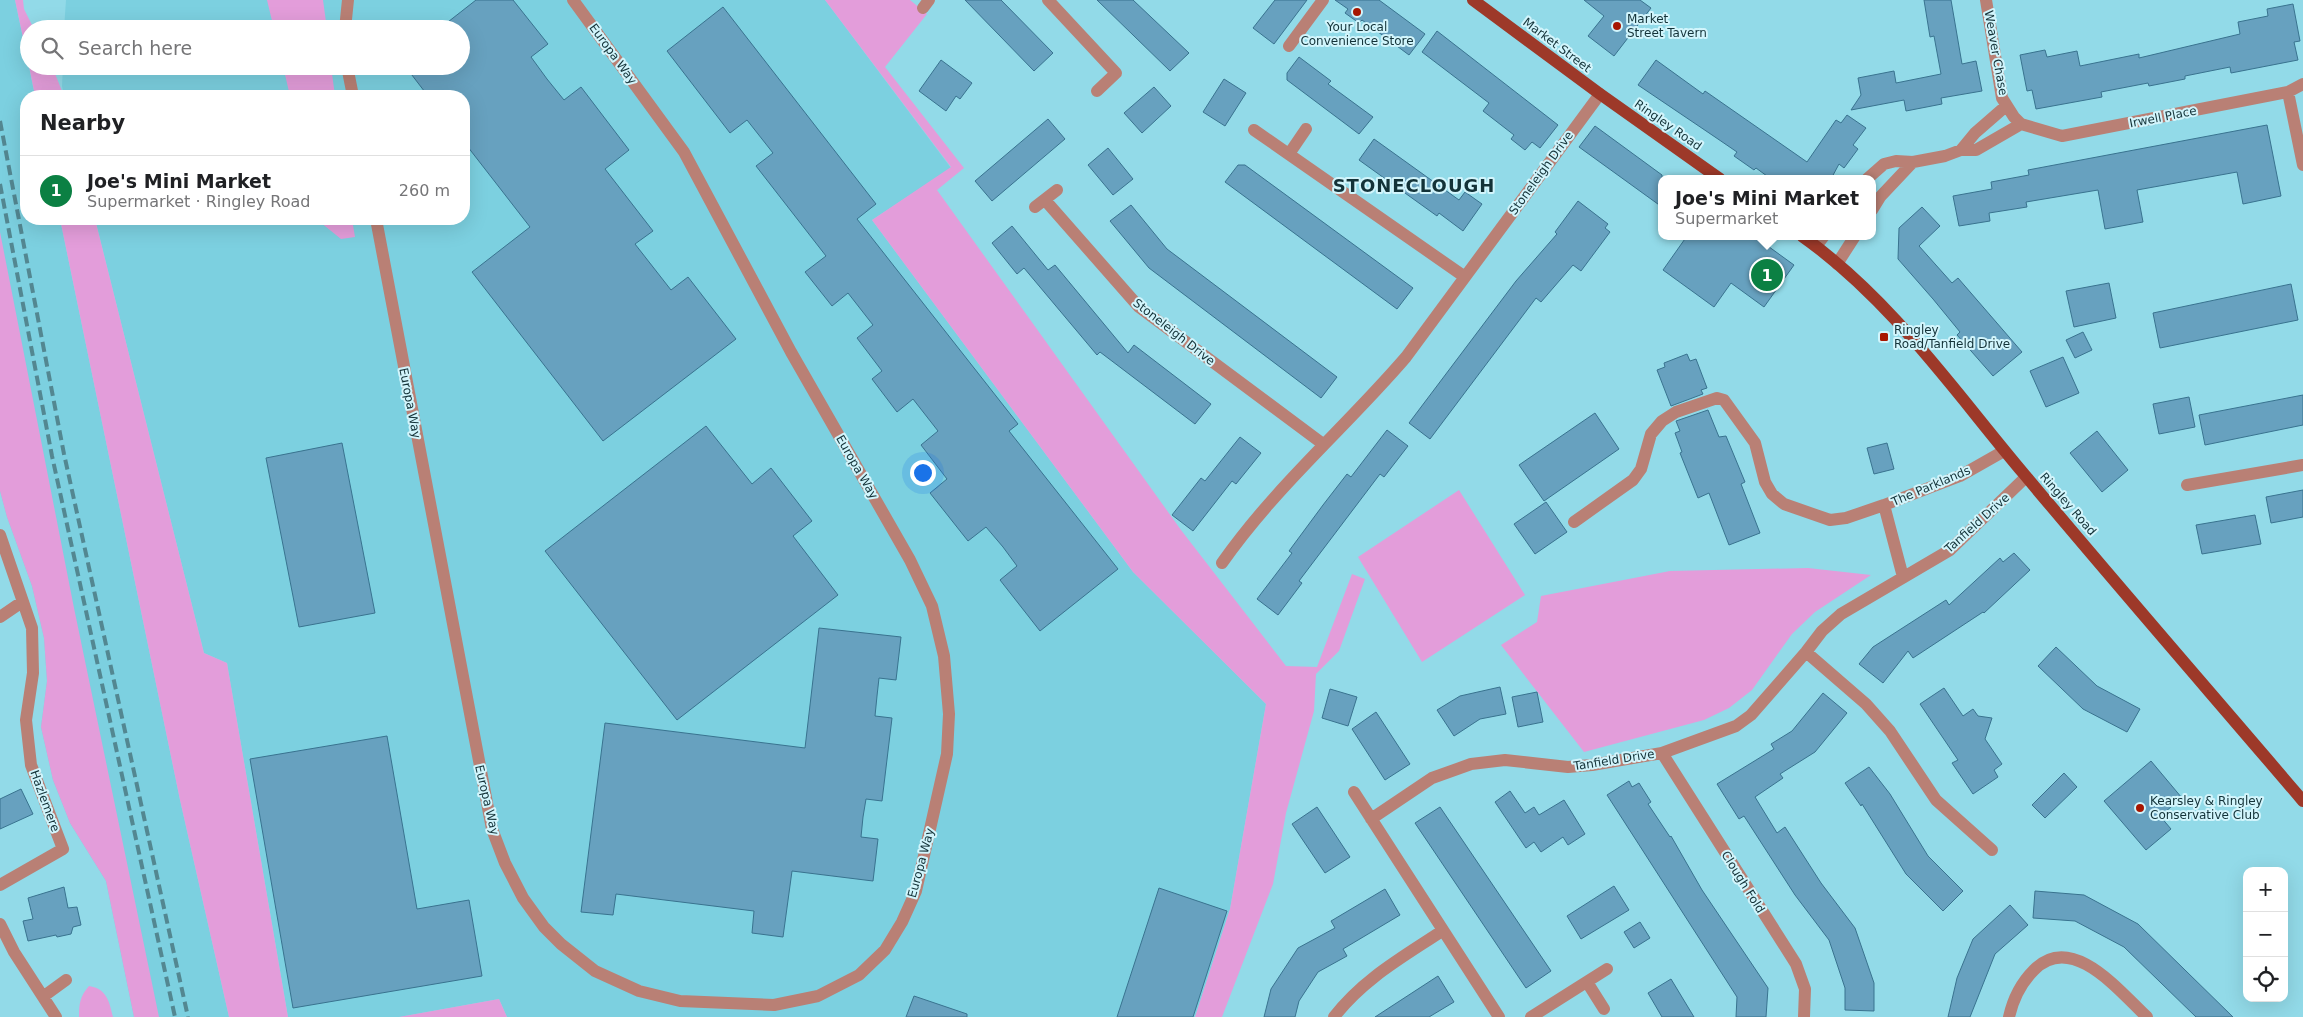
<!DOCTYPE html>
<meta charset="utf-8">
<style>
body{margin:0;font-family:"DejaVu Sans",sans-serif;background:#f2f2f2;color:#202124}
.controls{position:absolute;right:15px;bottom:15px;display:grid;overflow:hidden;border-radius:10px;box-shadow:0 5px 20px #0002}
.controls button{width:45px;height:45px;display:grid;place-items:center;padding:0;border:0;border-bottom:1px solid #e0e0e0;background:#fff;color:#202124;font:25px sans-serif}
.you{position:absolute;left:922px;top:472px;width:18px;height:18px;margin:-12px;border:4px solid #fff;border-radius:50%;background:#1a73e8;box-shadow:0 0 0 8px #1a73e833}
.badge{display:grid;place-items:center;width:32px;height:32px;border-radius:50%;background:#0b8043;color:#fff;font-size:16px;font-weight:700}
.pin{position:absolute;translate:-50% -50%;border:2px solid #fff;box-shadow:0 1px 5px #0006}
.popup{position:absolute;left:1658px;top:175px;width:218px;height:65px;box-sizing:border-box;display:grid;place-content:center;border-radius:10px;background:#fff;filter:drop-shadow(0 1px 4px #0005);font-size:16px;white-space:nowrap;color:#757577}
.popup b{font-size:19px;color:#202124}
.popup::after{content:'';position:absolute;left:50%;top:100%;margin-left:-10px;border:10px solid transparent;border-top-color:#fff}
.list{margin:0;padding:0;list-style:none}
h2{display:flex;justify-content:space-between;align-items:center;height:65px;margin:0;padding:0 20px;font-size:21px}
h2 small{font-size:16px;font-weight:400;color:#757577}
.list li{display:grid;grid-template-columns:32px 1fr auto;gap:15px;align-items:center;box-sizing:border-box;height:70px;padding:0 20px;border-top:1px solid #e0e0e0}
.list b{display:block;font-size:19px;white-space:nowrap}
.list p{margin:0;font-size:16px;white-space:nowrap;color:#757577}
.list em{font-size:16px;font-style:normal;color:#757577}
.icon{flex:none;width:28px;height:28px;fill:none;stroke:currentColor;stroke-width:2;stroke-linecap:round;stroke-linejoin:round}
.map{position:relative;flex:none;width:2303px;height:1017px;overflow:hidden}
.search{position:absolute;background:#fff;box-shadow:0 5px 20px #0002;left:20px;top:20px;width:450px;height:55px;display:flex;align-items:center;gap:12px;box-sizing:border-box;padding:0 18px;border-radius:28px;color:#757577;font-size:19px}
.panel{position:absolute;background:#fff;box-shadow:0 5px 20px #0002;left:20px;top:90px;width:450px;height:135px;border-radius:20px}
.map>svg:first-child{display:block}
</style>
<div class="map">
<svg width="2303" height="1017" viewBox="0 0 2303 1017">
<rect width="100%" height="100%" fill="#92dae8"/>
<path fill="#7cd0e0" d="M 0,0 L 15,0 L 35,96 L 26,96 L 26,219 L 60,219 L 180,800 L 229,1017 L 134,1017 L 106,881 L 70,823 L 53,780 L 41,727 L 47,681 L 44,638 L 32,586 L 7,517 L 0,491 Z
M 66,0 L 825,0 L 951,168 L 872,220 L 1133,572 L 1266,704 L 1230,909 L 1195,1017 L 507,1017 L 499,999 L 399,1017 L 288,1017 L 227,663 L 204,653 L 95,219 L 464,219 L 464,96 L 64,96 L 62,86 L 63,66 L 461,66 L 461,29 L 64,29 Z"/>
<path fill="#e39dda" d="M 15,0 L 23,0 L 24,9 L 34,29 L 29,29 L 29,66 Z
M 267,0 L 323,0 L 327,29 L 274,29 Z
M 825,0 L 910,0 L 927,14 L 885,67 L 964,168 L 937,190 L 1181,530 L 1286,666 L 1317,667 L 1352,574 L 1365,579 L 1339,651 L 1316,674 L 1314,711 L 1286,813 L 1273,884 L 1222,1017 L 1195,1017 L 1230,909 L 1266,704 L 1133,572 L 872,220 L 951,167 Z
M 29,66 L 52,66 L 64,96 L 35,96 Z
M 283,66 L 331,66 L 335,96 L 290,96 Z
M 60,219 L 95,219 L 204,653 L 227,663 L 288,1017 L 229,1017 L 180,800 Z
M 319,219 L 352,219 L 355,237 L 341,239 L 320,222 Z
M 0,232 L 74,608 L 159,1017 L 134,1017 L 106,881 L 70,823 L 53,780 L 41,727 L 47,681 L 44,638 L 32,586 L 7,517 L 0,491 Z
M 1459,490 L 1525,595 L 1422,662 L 1358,557 Z
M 1808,568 L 1871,575 L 1815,612 L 1792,634 L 1752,690 L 1729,708 L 1704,720 L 1584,752 L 1501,645 L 1537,622 L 1541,596 L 1670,571 Z
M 89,986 C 107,989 109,1001 113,1017 L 79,1017 C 79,1004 80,996 89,986 Z
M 499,999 L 507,1017 L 399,1017 Z"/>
<path fill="#67a1bf" stroke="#39738f" d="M 476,0 L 513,0 L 548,44 L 531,57 L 547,79 L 564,100 L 581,87 L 629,150 L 605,169 L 653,231 L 635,244 L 671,290 L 688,277 L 736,339 L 603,441 L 472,272 L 530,227 L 464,142 L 464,96 L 428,96 L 405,66 L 461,66 L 461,29 L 439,29 Z
M 965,0 L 1001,0 L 1053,53 L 1034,71 Z
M 1097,0 L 1133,0 L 1189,53 L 1170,71 Z
M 1275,0 L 1307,0 L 1274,44 L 1253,28 Z
M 1335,0 L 1379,0 L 1425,34 L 1409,55 L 1362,20 L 1359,23 L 1345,13 L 1348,9 Z
M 1584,0 L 1640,0 L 1651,8 L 1614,56 L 1588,36 L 1604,16 Z
M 1924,0 L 1951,0 L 1962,64 L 1976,61 L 1982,91 L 1941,98 L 1942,104 L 1906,111 L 1904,100 L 1851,110 L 1861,95 L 1858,78 L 1894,71 L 1896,83 L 1941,74 L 1934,36 L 1930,37 Z
M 2293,4 L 2300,41 L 2294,42 L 2298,60 L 2231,73 L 2230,67 L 2185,76 L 2185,79 L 2149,86 L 2148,83 L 2101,92 L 2102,97 L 2036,109 L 2032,90 L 2027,91 L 2020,55 L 2045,50 L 2047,57 L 2077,51 L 2080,66 L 2139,54 L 2139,58 L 2240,34 L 2238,22 L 2268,16 L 2267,9 Z
M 723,7 L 876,204 L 857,219 L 1018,424 L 1009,431 L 1118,569 L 1040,631 L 1000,580 L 1017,566 L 1003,547 L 986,527 L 968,541 L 930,493 L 947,479 L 921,445 L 938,431 L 913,399 L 897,412 L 872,379 L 882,371 L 857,338 L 873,325 L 848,293 L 832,306 L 805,272 L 826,256 L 756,166 L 773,153 L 747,120 L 730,133 L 667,51 Z
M 1437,31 L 1558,125 L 1540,148 L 1532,142 L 1525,150 L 1511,139 L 1514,135 L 1483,111 L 1489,103 L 1422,52 Z
M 1299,57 L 1331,81 L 1328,84 L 1373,117 L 1359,134 L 1287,80 L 1287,73 Z
M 941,60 L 972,83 L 960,99 L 956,96 L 946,111 L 919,91 Z
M 1656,60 L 1703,94 L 1705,91 L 1807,162 L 1836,120 L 1841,123 L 1847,115 L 1866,128 L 1853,145 L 1858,149 L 1844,168 L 1839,164 L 1831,179 L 1771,179 L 1756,168 L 1754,170 L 1734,156 L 1737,152 L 1715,137 L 1638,85 Z
M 1224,79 L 1246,93 L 1225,126 L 1203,112 Z
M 1154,87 L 1171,106 L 1142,133 L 1124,113 Z
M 1048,119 L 1065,139 L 992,201 L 975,181 Z
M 2267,125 L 2281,196 L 2243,204 L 2237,172 L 2137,190 L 2143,222 L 2105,229 L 2098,190 L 2026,202 L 2027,207 L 1989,213 L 1990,221 L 1959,226 L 1953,196 L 1992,189 L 1991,182 L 2029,175 L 2028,170 Z
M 1595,126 L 1662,175 L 1662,207 L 1579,147 Z
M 1374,139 L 1459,200 L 1465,192 L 1482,204 L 1463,231 L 1439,213 L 1437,216 L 1359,160 Z
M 1108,148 L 1133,179 L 1113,195 L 1088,165 Z
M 1238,165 L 1245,165 L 1413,288 L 1397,309 L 1225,182 Z
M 1578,201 L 1608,224 L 1605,228 L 1610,232 L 1581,271 L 1573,265 L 1541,302 L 1536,298 L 1430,439 L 1409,423 L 1516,281 L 1557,234 L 1555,232 Z
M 1131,205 L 1167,249 L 1337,377 L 1321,398 L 1149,268 L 1110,221 Z
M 1922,207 L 1940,226 L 1919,246 L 1952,283 L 1958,278 L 2022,352 L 1993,376 L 1957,335 L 1960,332 L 1933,299 L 1898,259 L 1899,228 Z
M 1012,226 L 1048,270 L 1055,265 L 1128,353 L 1134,345 L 1211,404 L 1195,424 L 1100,352 L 1097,355 L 1024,268 L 1017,274 L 992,243 Z
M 1687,236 L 1754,236 L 1794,265 L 1764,307 L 1731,283 L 1714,307 L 1663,270 Z
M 2109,283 L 2116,318 L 2074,327 L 2066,291 Z
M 2291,284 L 2298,320 L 2160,348 L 2153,313 Z
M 2083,332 L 2092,350 L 2075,358 L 2066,340 Z
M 1687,354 L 1690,361 L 1696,359 L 1707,388 L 1701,390 L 1703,394 L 1671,406 L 1657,370 L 1665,367 L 1664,363 Z
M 2063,357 L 2079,393 L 2046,407 L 2030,371 Z
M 2303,395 L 2303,425 L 2205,445 L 2199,415 Z
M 2189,397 L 2195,427 L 2159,434 L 2153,404 Z
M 1708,410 L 1719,437 L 1726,436 L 1745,482 L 1741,484 L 1760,533 L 1729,545 L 1709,493 L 1698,498 L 1680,453 L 1682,452 L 1675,433 L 1680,431 L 1676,421 Z
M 1595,413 L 1619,449 L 1544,501 L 1519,465 Z
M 706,426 L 752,484 L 771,468 L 812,521 L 793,536 L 838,595 L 677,720 L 545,551 Z
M 1387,430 L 1408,446 L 1384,477 L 1380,474 L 1299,581 L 1302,583 L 1278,615 L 1257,599 L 1292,553 L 1289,551 L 1323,505 L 1347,474 L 1351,477 Z
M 2097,431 L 2128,470 L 2102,492 L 2070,453 Z
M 1240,437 L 1261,453 L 1236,484 L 1232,481 L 1193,531 L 1172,515 L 1201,478 L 1205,481 Z
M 342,443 L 375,613 L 299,627 L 266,458 Z
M 1887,443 L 1894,469 L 1874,474 L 1867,448 Z
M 2303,490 L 2303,517 L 2271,523 L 2266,497 Z
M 1546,502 L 1567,532 L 1535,554 L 1514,524 Z
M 2255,515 L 2261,544 L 2202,554 L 2196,525 Z
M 2014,553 L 2030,570 L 1984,613 L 1983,612 L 1913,658 L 1908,651 L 1883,683 L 1859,664 L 1873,647 L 1946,600 L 1949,605 L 2000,558 L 2003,562 Z
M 819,628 L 901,637 L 896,680 L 879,678 L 877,696 L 875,716 L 892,718 L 882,801 L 866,799 L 863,817 L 861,837 L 878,839 L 873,881 L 792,871 L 783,937 L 752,933 L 754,911 L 616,894 L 613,915 L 581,912 L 605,723 L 805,748 Z
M 2056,647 L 2097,686 L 2140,709 L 2127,732 L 2083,709 L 2038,666 Z
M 1500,687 L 1506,714 L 1480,719 L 1454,736 L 1437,710 L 1460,696 Z
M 1944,688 L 1963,716 L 1973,709 L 1978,716 L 1992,718 L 1985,739 L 2002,764 L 1994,770 L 1998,777 L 1973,794 L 1952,763 L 1958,760 L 1920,704 Z
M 1330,689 L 1357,697 L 1348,726 L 1322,718 Z
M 1537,692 L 1543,722 L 1518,727 L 1512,697 Z
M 1823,693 L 1847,713 L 1815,752 L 1780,774 L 1783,778 L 1755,797 L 1777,833 L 1785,827 L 1821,883 L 1855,928 L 1874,983 L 1874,1011 L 1845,1010 L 1845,988 L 1829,940 L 1795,895 L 1744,816 L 1739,819 L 1717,784 L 1774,749 L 1771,744 L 1792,731 Z
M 1376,712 L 1410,764 L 1385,780 L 1352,729 Z
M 387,736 L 417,909 L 469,900 L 482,976 L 293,1008 L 250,759 Z
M 2151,761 L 2182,798 L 2160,816 L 2171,829 L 2146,850 L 2104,801 Z
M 1869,767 L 1890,794 L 1928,856 L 1963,891 L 1943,911 L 1906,874 L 1862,804 L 1861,806 L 1845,783 Z
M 2064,773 L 2077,787 L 2045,818 L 2032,805 Z
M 1629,781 L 1632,787 L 1639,783 L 1651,802 L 1648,804 L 1670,837 L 1671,836 L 1702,890 L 1768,988 L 1766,1017 L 1736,1017 L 1737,997 L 1607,795 Z
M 21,789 L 33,814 L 0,829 L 0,799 Z
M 1510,791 L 1525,813 L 1534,807 L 1539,815 L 1564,800 L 1585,834 L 1568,845 L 1563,837 L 1541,852 L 1534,842 L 1526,848 L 1495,802 Z
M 1317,807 L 1350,857 L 1325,873 L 1292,824 Z
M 1440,807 L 1551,971 L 1526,988 L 1415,823 Z
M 1614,886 L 1629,910 L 1581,939 L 1567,916 Z
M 64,887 L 68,908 L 77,907 L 81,925 L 73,927 L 71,934 L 57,937 L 56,935 L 28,941 L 23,921 L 33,919 L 28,898 Z
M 1159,888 L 1227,911 L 1193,1017 L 1117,1017 Z
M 1385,889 L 1400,915 L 1343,949 L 1347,956 L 1318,972 L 1299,1001 L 1295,1017 L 1264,1017 L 1271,989 L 1298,948 L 1335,928 L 1331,921 Z
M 2035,891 L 2084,895 L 2138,924 L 2233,1017 L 2196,1017 L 2124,947 L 2075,921 L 2033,918 Z
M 2010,905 L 2028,925 L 1995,954 L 1970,1017 L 1948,1017 L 1957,978 L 1973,939 Z
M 1640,922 L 1650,938 L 1634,948 L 1624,932 Z
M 1438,976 L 1454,1002 L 1429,1017 L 1375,1017 Z
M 1671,979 L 1694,1017 L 1662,1017 L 1648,993 Z
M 914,996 L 967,1014 L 967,1017 L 906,1017 Z"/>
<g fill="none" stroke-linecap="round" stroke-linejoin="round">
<path stroke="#b98075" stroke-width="12" d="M 1048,0 L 1116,73 L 1097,91
M 1986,0 L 2002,98 L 2014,117 L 2021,124 L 2062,136 L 2288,92 L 2303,84
M 923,8 L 929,0
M 345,29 L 348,0
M 1289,46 L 1323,0
M 347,66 L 353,96
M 2288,92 L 2303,165
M 1254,130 L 1465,277
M 1961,150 L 1975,133 L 2006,106
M 1289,154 L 1306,129
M 1867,179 L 1884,164 L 1896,161 L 1913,162 L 1945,156 L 1961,150 L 1976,150 L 2021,124
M 1045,200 L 1139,307 L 1323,444
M 1035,207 L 1057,190
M 1872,210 L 1880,197 L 1913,162
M 376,219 L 492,829 L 505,863 L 523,898 L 544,927 L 561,944 L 595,971 L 639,991 L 680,1001 L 774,1005 L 818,996 L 859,975 L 885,950 L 902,922 L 916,891 L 947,754 L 949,714 L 944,656 L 932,606 L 910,560 L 791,352 L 684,152 L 573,0
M 1816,246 L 1824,236
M 1837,264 L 1855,236
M 2187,485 L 2303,465
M 1884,505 L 1903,577
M 1574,522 L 1633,480 L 1641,469 L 1651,434 L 1662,421 L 1676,412 L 1717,398 L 1724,400 L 1755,443 L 1765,482 L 1772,494 L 1784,504 L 1830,520 L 1846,518 L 1884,505 L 1960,476 L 2004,451
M 0,535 L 32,628 L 33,673 L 26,720 L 31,765 L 63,849 L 0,885
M 1222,563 C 1276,486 1346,427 1406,357 L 1600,94
M 0,617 L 22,602
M 1806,652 L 1866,704 L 1890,731 L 1936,800 L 1992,850
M 1662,753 L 1796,964 L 1805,989 L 1804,1017
M 1354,792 L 1499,1017
M 1371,819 L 1432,778 L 1471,764 L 1505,760 L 1568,767 L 1592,765 L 1662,753 L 1736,726 L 1751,715 L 1806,652 L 1822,631 L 1841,614 L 1950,550 L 2026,477
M 0,924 L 14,952 L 56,1017
M 1587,982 L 1604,1009
M 44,996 L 66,980
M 1334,1017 C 1363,979 1403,957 1442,931
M 1531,1017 L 1607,969
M 2009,1017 C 2013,999 2021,983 2034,970 C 2072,931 2120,992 2147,1017"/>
<path stroke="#9d3929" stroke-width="12" d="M 1473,0 L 1600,94 L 1720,179
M 1802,236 C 1892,300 1954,391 2024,474 C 2116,584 2210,692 2303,801"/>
<path stroke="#538791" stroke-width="4" stroke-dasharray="10 5" stroke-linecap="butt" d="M 0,121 L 64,454 L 188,1017
M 0,184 L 52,456 L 175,1017"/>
</g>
<g fill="#a71601" stroke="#d2f5fc" stroke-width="2">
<circle cx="1357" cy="12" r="5"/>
<circle cx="1617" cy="26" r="5"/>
<rect x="1879" y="332" width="10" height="10" rx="2.5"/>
<circle cx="2140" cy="808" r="5"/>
</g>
<g text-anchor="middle" stroke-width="4" stroke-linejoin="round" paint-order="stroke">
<g font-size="12" fill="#133238" stroke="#d2f5fc" text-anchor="start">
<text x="1627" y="23">Market<tspan x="1627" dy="14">Street Tavern</tspan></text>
<text x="1357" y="31" text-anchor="middle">Your Local<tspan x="1357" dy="14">Convenience Store</tspan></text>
<text x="1894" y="334">Ringley<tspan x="1894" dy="14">Road/Tanfield Drive</tspan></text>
<text x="2150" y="805">Kearsley &amp; Ringley<tspan x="2150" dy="14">Conservative Club</tspan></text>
</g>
<g font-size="12" fill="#133238" stroke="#d2f5fc">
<text transform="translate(1557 45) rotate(37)" y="4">Market Street</text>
<text transform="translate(1996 53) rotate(80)" y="4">Weaver Chase</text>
<text transform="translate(613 54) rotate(54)" y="4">Europa Way</text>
<text transform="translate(2163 117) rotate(-11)" y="4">Irwell Place</text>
<text transform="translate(1668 125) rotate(35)" y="4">Ringley Road</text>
<text transform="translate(1541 173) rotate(-54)" y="4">Stoneleigh Drive</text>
<text transform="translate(1174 332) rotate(38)" y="4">Stoneleigh Drive</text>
<text transform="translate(410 403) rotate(79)" y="4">Europa Way</text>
<text transform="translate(857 467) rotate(60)" y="4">Europa Way</text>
<text transform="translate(1931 486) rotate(-23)" y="4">The Parklands</text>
<text transform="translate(2068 504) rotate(49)" y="4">Ringley Road</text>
<text transform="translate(1977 523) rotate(-42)" y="4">Tanfield Drive</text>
<text transform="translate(1614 760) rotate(-9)" y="4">Tanfield Drive</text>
<text transform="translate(487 800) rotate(77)" y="4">Europa Way</text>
<text transform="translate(45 801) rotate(70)" y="4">Hazlemere</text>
<text transform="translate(921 863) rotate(-75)" y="4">Europa Way</text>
<text transform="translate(1743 882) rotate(58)" y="4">Clough Fold</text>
</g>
<g font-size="18" font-weight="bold" letter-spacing="1" fill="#133238" stroke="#d2f5fc">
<text x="1414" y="192">STONECLOUGH</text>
</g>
</g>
</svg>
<div class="controls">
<button>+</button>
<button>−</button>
<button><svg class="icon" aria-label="locate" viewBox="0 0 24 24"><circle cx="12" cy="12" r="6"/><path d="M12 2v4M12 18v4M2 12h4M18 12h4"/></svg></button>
</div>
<div class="you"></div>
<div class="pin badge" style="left:1767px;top:275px">1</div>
<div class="popup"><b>Joe's Mini Market</b>Supermarket</div>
<div class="search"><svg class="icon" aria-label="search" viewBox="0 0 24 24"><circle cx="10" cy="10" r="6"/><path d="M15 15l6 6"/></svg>Search here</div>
<section class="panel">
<h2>Nearby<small></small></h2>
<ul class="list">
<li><span class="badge">1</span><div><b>Joe's Mini Market</b><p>Supermarket · Ringley Road</p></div><em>260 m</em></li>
</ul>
</section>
</div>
